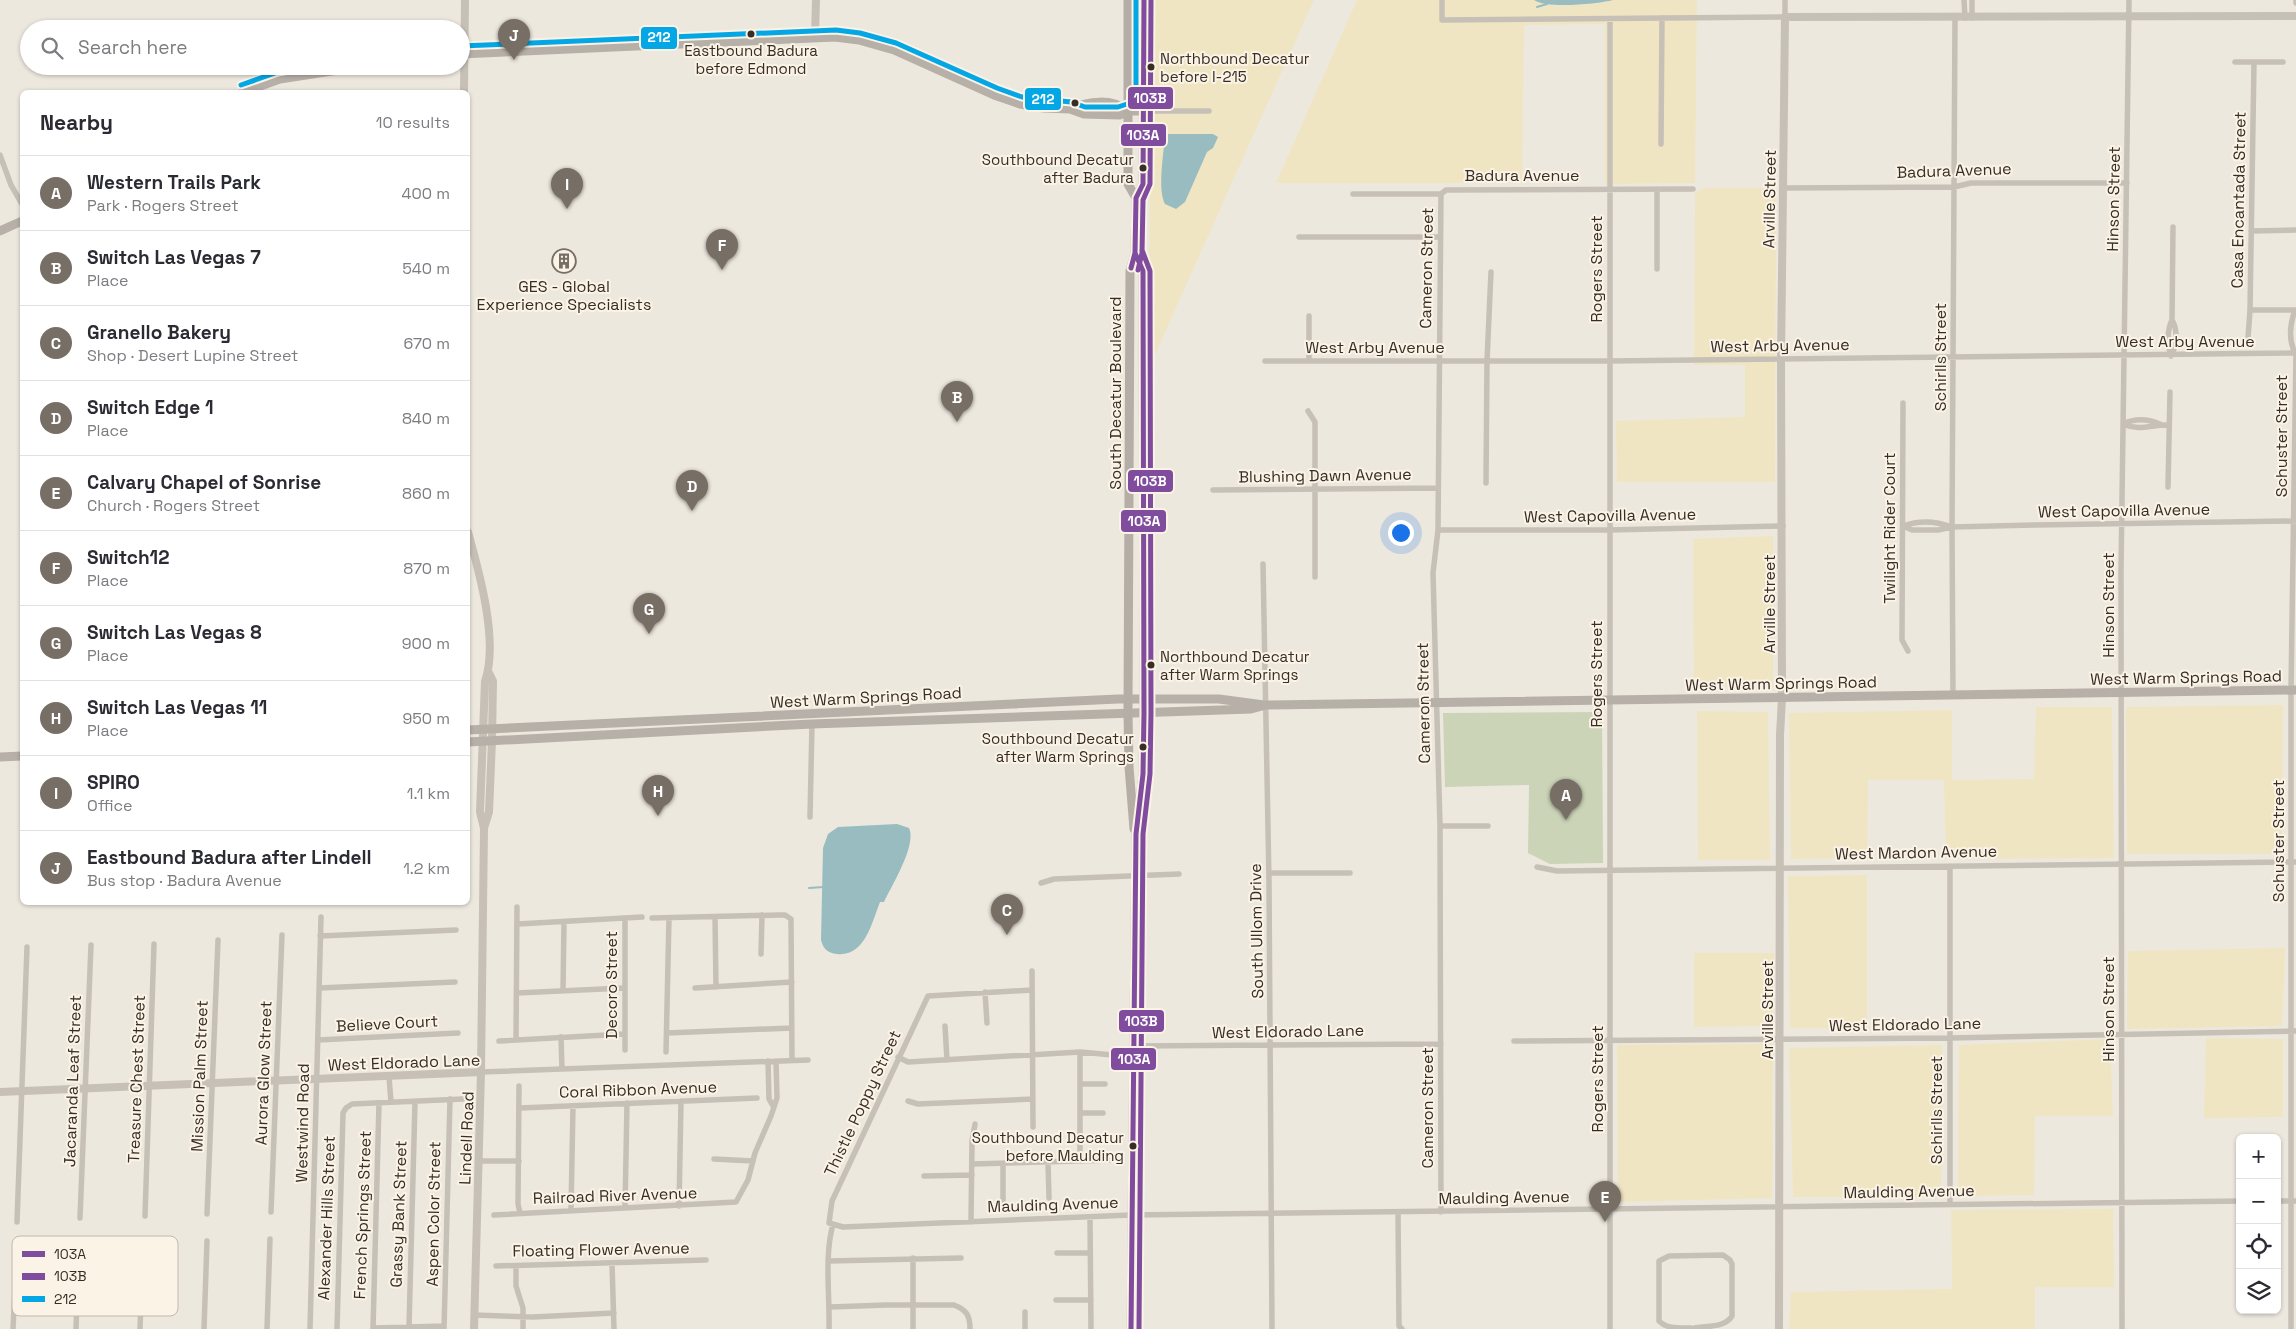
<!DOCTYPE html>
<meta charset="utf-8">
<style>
body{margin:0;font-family:"Space Grotesk",sans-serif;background:#f7f7f7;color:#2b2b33}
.controls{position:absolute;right:15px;bottom:15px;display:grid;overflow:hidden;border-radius:8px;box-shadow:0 1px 4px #0004}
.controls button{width:45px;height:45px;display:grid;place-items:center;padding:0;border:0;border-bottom:1px solid #e1e1e2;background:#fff;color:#2b2b33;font:25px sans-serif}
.you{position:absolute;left:1400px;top:532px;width:18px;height:18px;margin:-12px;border:4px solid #fff;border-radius:50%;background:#1a73e8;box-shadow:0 0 0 8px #1a73e833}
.badge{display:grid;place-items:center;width:32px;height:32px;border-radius:50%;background:#776e66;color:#fff;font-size:16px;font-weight:700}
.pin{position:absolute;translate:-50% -41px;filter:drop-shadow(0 1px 2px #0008)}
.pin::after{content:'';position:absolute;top:26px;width:18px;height:15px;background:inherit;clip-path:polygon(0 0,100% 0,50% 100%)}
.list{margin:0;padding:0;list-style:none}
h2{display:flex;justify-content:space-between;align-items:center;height:65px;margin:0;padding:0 20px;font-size:21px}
h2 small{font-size:16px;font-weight:400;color:#7c7c81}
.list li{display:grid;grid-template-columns:32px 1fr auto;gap:15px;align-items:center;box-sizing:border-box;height:75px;padding:0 20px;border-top:1px solid #e1e1e2}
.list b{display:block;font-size:19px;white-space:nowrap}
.list p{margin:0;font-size:16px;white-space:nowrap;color:#7c7c81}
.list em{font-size:16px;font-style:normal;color:#7c7c81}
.icon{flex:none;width:28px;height:28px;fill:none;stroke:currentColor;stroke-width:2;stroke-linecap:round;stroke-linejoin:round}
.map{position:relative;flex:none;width:2296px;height:1329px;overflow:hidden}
.search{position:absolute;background:#fff;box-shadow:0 1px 4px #0004;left:20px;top:20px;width:450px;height:55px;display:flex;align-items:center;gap:12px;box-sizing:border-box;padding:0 18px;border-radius:28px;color:#7c7c81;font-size:19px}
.panel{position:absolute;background:#fff;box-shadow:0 1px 4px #0004;left:20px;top:90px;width:450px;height:815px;border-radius:8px}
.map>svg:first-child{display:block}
</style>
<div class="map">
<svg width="2296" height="1329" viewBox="0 0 2296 1329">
<rect width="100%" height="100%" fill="#ede8de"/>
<path fill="#cbd4b7" d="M 1602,712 L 1603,863 L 1550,864 L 1528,853 L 1529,785 L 1445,787 L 1443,713 Z"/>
<path fill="#f0e5c2" d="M 1154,0 L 1314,0 L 1148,370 L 1151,98 Z
M 1357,0 L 1697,0 L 1695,183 L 1605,184 L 1605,24 L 1524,25 L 1522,183 L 1276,183 Z
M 1704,188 L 1776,188 L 1775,482 L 1617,482 L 1616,421 L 1745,417 L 1745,365 L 1694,365 L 1695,193 Z
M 1773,536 L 1773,687 L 1694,685 L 1693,539 Z
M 2283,705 L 2282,854 L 2127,854 L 2126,707 Z
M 2036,707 L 2112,707 L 2114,858 L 1946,859 L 1944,780 L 1868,780 L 1867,858 L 1791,859 L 1789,713 L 1952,710 L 1952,780 L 2034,779 Z
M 1697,711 L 1768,712 L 1770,860 L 1698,860 Z
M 1867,875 L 1867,1029 L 1790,1028 L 1788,876 Z
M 2285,948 L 2282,1026 L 2127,1029 L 2128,951 Z
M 1694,953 L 1774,953 L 1772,1026 L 1694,1027 Z
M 2206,1038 L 2283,1039 L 2283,1117 L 2204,1118 Z
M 2110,1039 L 2113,1116 L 2035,1116 L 2034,1195 L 1958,1196 L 1959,1045 Z
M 1773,1044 L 1772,1198 L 1618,1202 L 1617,1045 Z
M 1942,1045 L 1941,1197 L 1793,1197 L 1789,1048 Z
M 2113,1209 L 2114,1287 L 2035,1287 L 2035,1329 L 1789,1329 L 1791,1292 L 1952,1289 L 1951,1210 Z"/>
<path fill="#98bcc0" d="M 1534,0 L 1613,0 C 1598,4 1546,9 1534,0 Z
M 1168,134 L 1213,134 L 1218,137 L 1213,148 L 1207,152 L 1185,202 L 1176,209 L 1165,204 C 1157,189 1164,152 1165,136 Z
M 897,824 L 909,828 C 917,845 892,885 884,902 L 880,902 C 872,922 865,957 837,954 C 827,953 823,948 821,940 L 823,848 L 828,834 L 838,827 Z"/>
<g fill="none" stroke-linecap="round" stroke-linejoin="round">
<path stroke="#98bcc0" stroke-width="2" d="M 1537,7 L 1547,4
M 809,888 L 824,887"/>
<path stroke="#c6c0b7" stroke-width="5.5" d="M 1442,0 L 1442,20 L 1785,17 L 1785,0
M 1964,0 L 1965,18
M 2296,0 L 2296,3
M 1972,18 L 1972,0
M 1610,19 L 1610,1329
M 2235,62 L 2283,62
M 1143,111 L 1209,111
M 1661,144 L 1662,18
M 0,155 L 11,185 L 22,204
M 1782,188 L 1954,187 L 1971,183 L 2127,183
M 1353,194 L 1441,194 L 1446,190 L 1693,189
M 1441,194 L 1438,530 L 1433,573 L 1440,826 L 1441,1212
M 2251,231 L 2296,230
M 1299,237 L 1440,237
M 1657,269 L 1657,189
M 2250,310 L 2296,310
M 2295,310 C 2290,324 2288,339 2295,353
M 2248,338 L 2250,310 L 2254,62
M 2171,356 C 2167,345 2167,330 2172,320 L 2173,227
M 2171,356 C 2177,345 2178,330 2172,320
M 1265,361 L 1610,361 L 2296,353
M 1309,361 L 1309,316
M 1903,403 L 1902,640 L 1908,651
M 1308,411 L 1315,422 L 1315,577
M 2123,424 C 2141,432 2152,424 2169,425
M 2123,424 C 2135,418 2148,419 2160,424
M 1486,483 L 1487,361 L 1491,272
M 2168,487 L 2170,392
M 1213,490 L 1438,488
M 1903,526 L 1912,530 L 1938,530 L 1952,527 L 2035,525 L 2296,521
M 1903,526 C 1919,520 1936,521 1952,527
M 1438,530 L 1609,530 L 1783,526
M 1263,564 L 1269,881 L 1272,1329
M 1953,696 L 1952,527 L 1955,18
M 810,817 L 812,724
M 1440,826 L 1488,826
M 1537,867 L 1557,871 L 2296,862
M 1269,873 L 1350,873
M 1041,883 L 1054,879 L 1179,874
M 715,917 L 716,987
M 652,918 L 779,915 L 785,915 L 791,919 L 792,1060
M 625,919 L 625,1050
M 518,924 L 642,917
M 320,936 L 456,930
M 761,954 L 762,915
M 1032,971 L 1033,1127
M 319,988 L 455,982
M 695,988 L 792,982
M 1032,990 L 928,996 L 832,1201 L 829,1223 L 843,1227 L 1131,1215 L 2240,1201
M 563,991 L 564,922
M 985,992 L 987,1023
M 517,993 L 624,988
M 945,1026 L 947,1060
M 667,1033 L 792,1028
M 561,1037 L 562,1069
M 516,1039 L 517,907
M 318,1040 L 458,1033
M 499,1041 L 624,1034
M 1514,1041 L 1950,1038 L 2296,1031
M 1135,1046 L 1441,1044
M 666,1052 L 669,918
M 898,1057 L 908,1062 L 1080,1052 L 1135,1057
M 768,1061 L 769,1099 L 773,1106
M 481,1072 L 808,1060
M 389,1077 L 391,1102
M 1080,1084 L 1105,1084
M 519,1086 L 518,1204 L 520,1213
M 908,1101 L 918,1104 L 1033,1099
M 520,1108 L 757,1098
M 1080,1113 L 1103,1113
M 714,1159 L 753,1161
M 479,1161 L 519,1161
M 1080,1161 L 1080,1052
M 1048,1162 L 1049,1198
M 972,1164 L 1111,1160
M 1003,1164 L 1003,1203
M 924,1176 L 972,1175
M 2277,1201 L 2296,1201
M 1950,1204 L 1950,866
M 679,1206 L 681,1101
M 625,1208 L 627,1103
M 571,1210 L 573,1106
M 271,1212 L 282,935
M 1398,1212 L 1399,1326 L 1402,1329
M 207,1214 L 218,940
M 494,1215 L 736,1202 L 748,1180 L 755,1153 L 771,1116 L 777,1098 L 776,1061
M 145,1216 L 154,944
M 1090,1217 L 1091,1329
M 80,1218 L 91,945
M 17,1222 L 27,947
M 971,1222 L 972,1141 L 975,1124
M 1057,1253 L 1090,1253
M 829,1261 L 961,1258
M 612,1263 L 614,1329
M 496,1266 L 706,1260
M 516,1266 L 516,1286 L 523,1308 L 523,1329
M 1056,1300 L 1091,1300
M 830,1307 L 886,1305 L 954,1305 C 967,1310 970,1316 970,1329
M 1025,1312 L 1025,1329
M 474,1315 L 533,1317 L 614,1313
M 409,1327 L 415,1102
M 373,1328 L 444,1326
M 13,1329 L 17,1247
M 76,1329 L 79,1246
M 140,1329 L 143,1243
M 204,1329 L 207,1241
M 267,1329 L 270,1239
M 310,1329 L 321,917
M 337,1329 L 343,1113 L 346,1108 L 352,1104 L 463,1099
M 373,1329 L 379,1103
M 444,1329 L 450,1099
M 829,1329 C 830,1295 824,1257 833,1224
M 913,1329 L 913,1258
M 1690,1329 C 1705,1325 1724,1329 1732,1316 L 1732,1264 L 1730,1260 L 1723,1255 L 1669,1256 L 1659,1261 L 1659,1321 C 1667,1329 1678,1328 1691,1328
M 2122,1329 L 2121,572 L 2129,0
M 2291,1329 L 2291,690 L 2296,351"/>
<path stroke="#c6c0b7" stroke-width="8" d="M 815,36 L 816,0
M 464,92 L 465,0
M 468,532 C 479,571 499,642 485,681 L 480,812 L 484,828
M 0,1092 L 481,1072
M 474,1329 L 481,1072 L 484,828 L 489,812 L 492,741 L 493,681 L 488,671
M 1779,1329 L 1780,735 L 1782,698 L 1781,359 L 1785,17 L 2296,16"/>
<path stroke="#b6b0a8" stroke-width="9" d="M 461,54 L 835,37 L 859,40 L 894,50 L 994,95 L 1020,104 L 1044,108 L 1070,109 L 1084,114 L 1120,115 L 1128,111 L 1143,111
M 243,92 L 280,79 L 364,66
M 1070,109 C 1088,101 1112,98 1128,111
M 0,231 L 22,221
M 468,730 L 1118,699 L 1219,699 L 1264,705
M 468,742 L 812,724 L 1251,709 L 1266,705 L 2296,690
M 0,757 L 22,756"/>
<path stroke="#b4aea7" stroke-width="9" d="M 1128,0 L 1128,184 L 1136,198
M 1134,829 L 1129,767 L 1128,713 L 1130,271 L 1135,253 L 1136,198 L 1143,184 L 1144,0
M 1131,1329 L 1136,834 L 1143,774 L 1144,713 L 1143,271 L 1135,253"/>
<g stroke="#fbf3e5" stroke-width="9">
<path id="bus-1" d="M 1131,268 L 1135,253 L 1136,198 L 1143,184 L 1144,0
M 1131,1329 L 1136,834 L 1143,774 L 1144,713 L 1143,271 L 1135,253"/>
</g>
<g stroke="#fbf3e5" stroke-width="9">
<path id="bus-2" d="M 1138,270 L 1142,253 L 1143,200 L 1150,184 L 1151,0
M 1139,1329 L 1143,834 L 1150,774 L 1151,713 L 1150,271 L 1142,250"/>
</g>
<g stroke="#fbf3e5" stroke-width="9">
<path id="bus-3" d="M 461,46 L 836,30 L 860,33 L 896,43 L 997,88 L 1022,97 L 1071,102 L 1085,107 L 1118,107 L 1127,104 L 1136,104 L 1136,0
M 241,85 L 278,72 L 313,66"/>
</g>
<use href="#bus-1" stroke="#804c9e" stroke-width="5"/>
<use href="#bus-2" stroke="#804c9e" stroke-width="5"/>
<use href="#bus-3" stroke="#03a7e5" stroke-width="5"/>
</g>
<defs>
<g id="building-ring" transform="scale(1.25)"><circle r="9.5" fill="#fbf3e5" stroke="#776e66" stroke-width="1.5"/><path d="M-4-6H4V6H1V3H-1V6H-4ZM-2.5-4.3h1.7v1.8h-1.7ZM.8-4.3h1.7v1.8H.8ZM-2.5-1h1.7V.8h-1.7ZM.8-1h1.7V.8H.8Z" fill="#776e66"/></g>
</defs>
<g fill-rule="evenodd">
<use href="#building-ring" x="564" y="261"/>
</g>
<g fill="#372d26" stroke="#fbf3e5" stroke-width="2">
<circle cx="751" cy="34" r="4.5"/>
<circle cx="1151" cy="67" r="4.5"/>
<circle cx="1075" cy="103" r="4.5"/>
<circle cx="1143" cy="168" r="4.5"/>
<circle cx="1151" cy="665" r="4.5"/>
<circle cx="1143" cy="747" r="4.5"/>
<circle cx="1133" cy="1146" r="4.5"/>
</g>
<g text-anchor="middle" stroke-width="4" stroke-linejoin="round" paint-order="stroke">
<g font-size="15" fill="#372d26" stroke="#fbf3e5" text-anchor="end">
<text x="751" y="56" text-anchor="middle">Eastbound Badura<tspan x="751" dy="18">before Edmond</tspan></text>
<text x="1160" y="64" text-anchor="start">Northbound Decatur<tspan x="1160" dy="18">before I-215</tspan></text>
<text x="1134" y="165">Southbound Decatur<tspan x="1134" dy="18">after Badura</tspan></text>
<text x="1160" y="662" text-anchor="start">Northbound Decatur<tspan x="1160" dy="18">after Warm Springs</tspan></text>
<text x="1134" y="744">Southbound Decatur<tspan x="1134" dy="18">after Warm Springs</tspan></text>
<text x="1124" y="1143">Southbound Decatur<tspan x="1124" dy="18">before Maulding</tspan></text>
</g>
<g font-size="16" fill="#372d26" stroke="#fbf3e5">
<text transform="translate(1954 170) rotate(-2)" y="6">Badura Avenue</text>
<text x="1522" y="181">Badura Avenue</text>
<text transform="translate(1769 199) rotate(-89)" y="6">Arville Street</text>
<text transform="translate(2113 199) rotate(-89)" y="6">Hinson Street</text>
<text transform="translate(2238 200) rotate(-89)" y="6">Casa Encantada Street</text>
<text transform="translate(1426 268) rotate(-89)" y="6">Cameron Street</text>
<text transform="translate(1596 269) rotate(-90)" y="6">Rogers Street</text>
<text x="2185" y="347">West Arby Avenue</text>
<text transform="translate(1780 345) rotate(-1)" y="6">West Arby Avenue</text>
<text x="1375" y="353">West Arby Avenue</text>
<text transform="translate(1940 357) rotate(-90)" y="6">Schirlls Street</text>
<text transform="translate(1115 393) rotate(-90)" y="6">South Decatur Boulevard</text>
<text transform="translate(2281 436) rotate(-90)" y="6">Schuster Street</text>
<text transform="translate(1325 475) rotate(-1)" y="6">Blushing Dawn Avenue</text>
<text transform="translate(2124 510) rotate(-1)" y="6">West Capovilla Avenue</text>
<text transform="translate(1610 515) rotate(-1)" y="6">West Capovilla Avenue</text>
<text transform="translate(1889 528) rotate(-90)" y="6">Twilight Rider Court</text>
<text transform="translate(1769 604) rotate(-90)" y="6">Arville Street</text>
<text transform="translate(2108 605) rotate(-90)" y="6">Hinson Street</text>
<text transform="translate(1596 674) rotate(-90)" y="6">Rogers Street</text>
<text transform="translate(2186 677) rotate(-1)" y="6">West Warm Springs Road</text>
<text transform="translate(1781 683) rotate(-1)" y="6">West Warm Springs Road</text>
<text transform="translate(866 697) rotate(-3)" y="6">West Warm Springs Road</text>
<text transform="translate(1423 703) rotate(-91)" y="6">Cameron Street</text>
<text transform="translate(2278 841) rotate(-90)" y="6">Schuster Street</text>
<text transform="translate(1916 852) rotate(-1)" y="6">West Mardon Avenue</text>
<text transform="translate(1256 931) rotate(-91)" y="6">South Ullom Drive</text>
<text transform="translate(611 985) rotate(-90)" y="6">Decoro Street</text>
<text transform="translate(2108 1009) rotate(-90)" y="6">Hinson Street</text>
<text transform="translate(1767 1010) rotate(-90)" y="6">Arville Street</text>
<text transform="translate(387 1023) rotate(-3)" y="6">Believe Court</text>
<text transform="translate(1905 1024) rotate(-1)" y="6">West Eldorado Lane</text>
<text transform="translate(1288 1031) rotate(-1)" y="6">West Eldorado Lane</text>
<text transform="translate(404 1062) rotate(-2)" y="6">West Eldorado Lane</text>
<text transform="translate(263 1073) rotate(-88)" y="6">Aurora Glow Street</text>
<text transform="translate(199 1076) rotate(-88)" y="6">Mission Palm Street</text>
<text transform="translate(136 1079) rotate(-88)" y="6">Treasure Chest Street</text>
<text transform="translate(1597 1079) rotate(-90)" y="6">Rogers Street</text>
<text transform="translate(72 1081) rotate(-88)" y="6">Jacaranda Leaf Street</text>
<text transform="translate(638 1089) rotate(-2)" y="6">Coral Ribbon Avenue</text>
<text transform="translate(862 1103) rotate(-65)" y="6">Thistle Poppy Street</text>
<text transform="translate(1427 1108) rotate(-90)" y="6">Cameron Street</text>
<text transform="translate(1936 1110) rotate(-90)" y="6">Schirlls Street</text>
<text transform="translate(302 1123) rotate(-89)" y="6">Westwind Road</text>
<text transform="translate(466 1138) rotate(-88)" y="6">Lindell Road</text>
<text transform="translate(1909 1191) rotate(-1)" y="6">Maulding Avenue</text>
<text transform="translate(615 1195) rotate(-2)" y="6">Railroad River Avenue</text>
<text transform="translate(1504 1197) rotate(-1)" y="6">Maulding Avenue</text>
<text transform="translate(1053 1204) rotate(-2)" y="6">Maulding Avenue</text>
<text transform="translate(398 1214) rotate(-88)" y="6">Grassy Bank Street</text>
<text transform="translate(433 1214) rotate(-89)" y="6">Aspen Color Street</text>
<text transform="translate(362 1215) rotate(-88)" y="6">French Springs Street</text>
<text transform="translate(326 1218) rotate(-88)" y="6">Alexander Hills Street</text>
<text transform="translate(601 1249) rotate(-1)" y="6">Floating Flower Avenue</text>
</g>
<g font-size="16" fill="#372d26" stroke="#fbf3e5">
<text x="564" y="292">GES - Global<tspan x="564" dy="18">Experience Specialists</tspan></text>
</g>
</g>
<rect x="12" y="1236" width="166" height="80" rx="8" fill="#fbf3e5" stroke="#c0b8ac" stroke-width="1"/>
<rect x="22" y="1251" width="23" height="6" fill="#804c9e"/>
<rect x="22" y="1273" width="23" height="7" fill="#804c9e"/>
<rect x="22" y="1296" width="23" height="6" fill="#03a7e5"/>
<g font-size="14" fill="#372d26">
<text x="54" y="1259">103A</text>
<text x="54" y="1281">103B</text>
<text x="54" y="1304">212</text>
</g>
<g stroke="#fbf3e5" stroke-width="2">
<rect x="640" y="26" width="38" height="24" rx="5" fill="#03a7e5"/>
<rect x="1127" y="86" width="47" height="24" rx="5" fill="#804c9e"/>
<rect x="1024" y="87" width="38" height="24" rx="5" fill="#03a7e5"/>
<rect x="1120" y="123" width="47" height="24" rx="5" fill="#804c9e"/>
<rect x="1127" y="469" width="47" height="24" rx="5" fill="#804c9e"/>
<rect x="1120" y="509" width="47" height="24" rx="5" fill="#804c9e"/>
<rect x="1118" y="1009" width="47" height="24" rx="5" fill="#804c9e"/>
<rect x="1110" y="1047" width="47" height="24" rx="5" fill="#804c9e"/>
</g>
<g font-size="14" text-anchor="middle" font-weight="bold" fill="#fff">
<text x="659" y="42">212</text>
<text x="1150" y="103">103B</text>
<text x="1043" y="104">212</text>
<text x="1143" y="140">103A</text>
<text x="1150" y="486">103B</text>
<text x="1144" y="526">103A</text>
<text x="1141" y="1026">103B</text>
<text x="1134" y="1064">103A</text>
</g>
</svg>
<div class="controls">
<button>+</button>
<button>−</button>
<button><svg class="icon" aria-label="locate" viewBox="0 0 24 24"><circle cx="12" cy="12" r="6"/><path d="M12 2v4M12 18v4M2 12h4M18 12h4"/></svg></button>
<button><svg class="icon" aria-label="layers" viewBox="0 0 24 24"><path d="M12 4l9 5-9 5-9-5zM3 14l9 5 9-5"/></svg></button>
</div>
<div class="you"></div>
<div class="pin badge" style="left:1566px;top:820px">A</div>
<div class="pin badge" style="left:957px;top:422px">B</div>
<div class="pin badge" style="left:1007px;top:935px">C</div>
<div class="pin badge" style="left:692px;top:511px">D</div>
<div class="pin badge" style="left:1605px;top:1222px">E</div>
<div class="pin badge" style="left:722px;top:270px">F</div>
<div class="pin badge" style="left:649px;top:634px">G</div>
<div class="pin badge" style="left:658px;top:816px">H</div>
<div class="pin badge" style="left:567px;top:209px">I</div>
<div class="pin badge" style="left:514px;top:60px">J</div>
<div class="search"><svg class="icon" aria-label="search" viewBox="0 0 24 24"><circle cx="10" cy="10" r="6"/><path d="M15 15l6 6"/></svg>Search here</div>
<section class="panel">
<h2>Nearby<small>10 results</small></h2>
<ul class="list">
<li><span class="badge">A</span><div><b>Western Trails Park</b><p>Park · Rogers Street</p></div><em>400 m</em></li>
<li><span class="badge">B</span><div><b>Switch Las Vegas 7</b><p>Place</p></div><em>540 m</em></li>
<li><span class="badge">C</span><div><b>Granello Bakery</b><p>Shop · Desert Lupine Street</p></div><em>670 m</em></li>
<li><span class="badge">D</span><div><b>Switch Edge 1</b><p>Place</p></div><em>840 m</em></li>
<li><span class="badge">E</span><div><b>Calvary Chapel of Sonrise</b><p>Church · Rogers Street</p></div><em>860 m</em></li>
<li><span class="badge">F</span><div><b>Switch12</b><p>Place</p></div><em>870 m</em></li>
<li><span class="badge">G</span><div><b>Switch Las Vegas 8</b><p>Place</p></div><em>900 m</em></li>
<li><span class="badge">H</span><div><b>Switch Las Vegas 11</b><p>Place</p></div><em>950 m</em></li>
<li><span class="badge">I</span><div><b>SPIRO</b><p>Office</p></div><em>1.1 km</em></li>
<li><span class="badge">J</span><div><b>Eastbound Badura after Lindell</b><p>Bus stop · Badura Avenue</p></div><em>1.2 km</em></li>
</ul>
</section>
</div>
